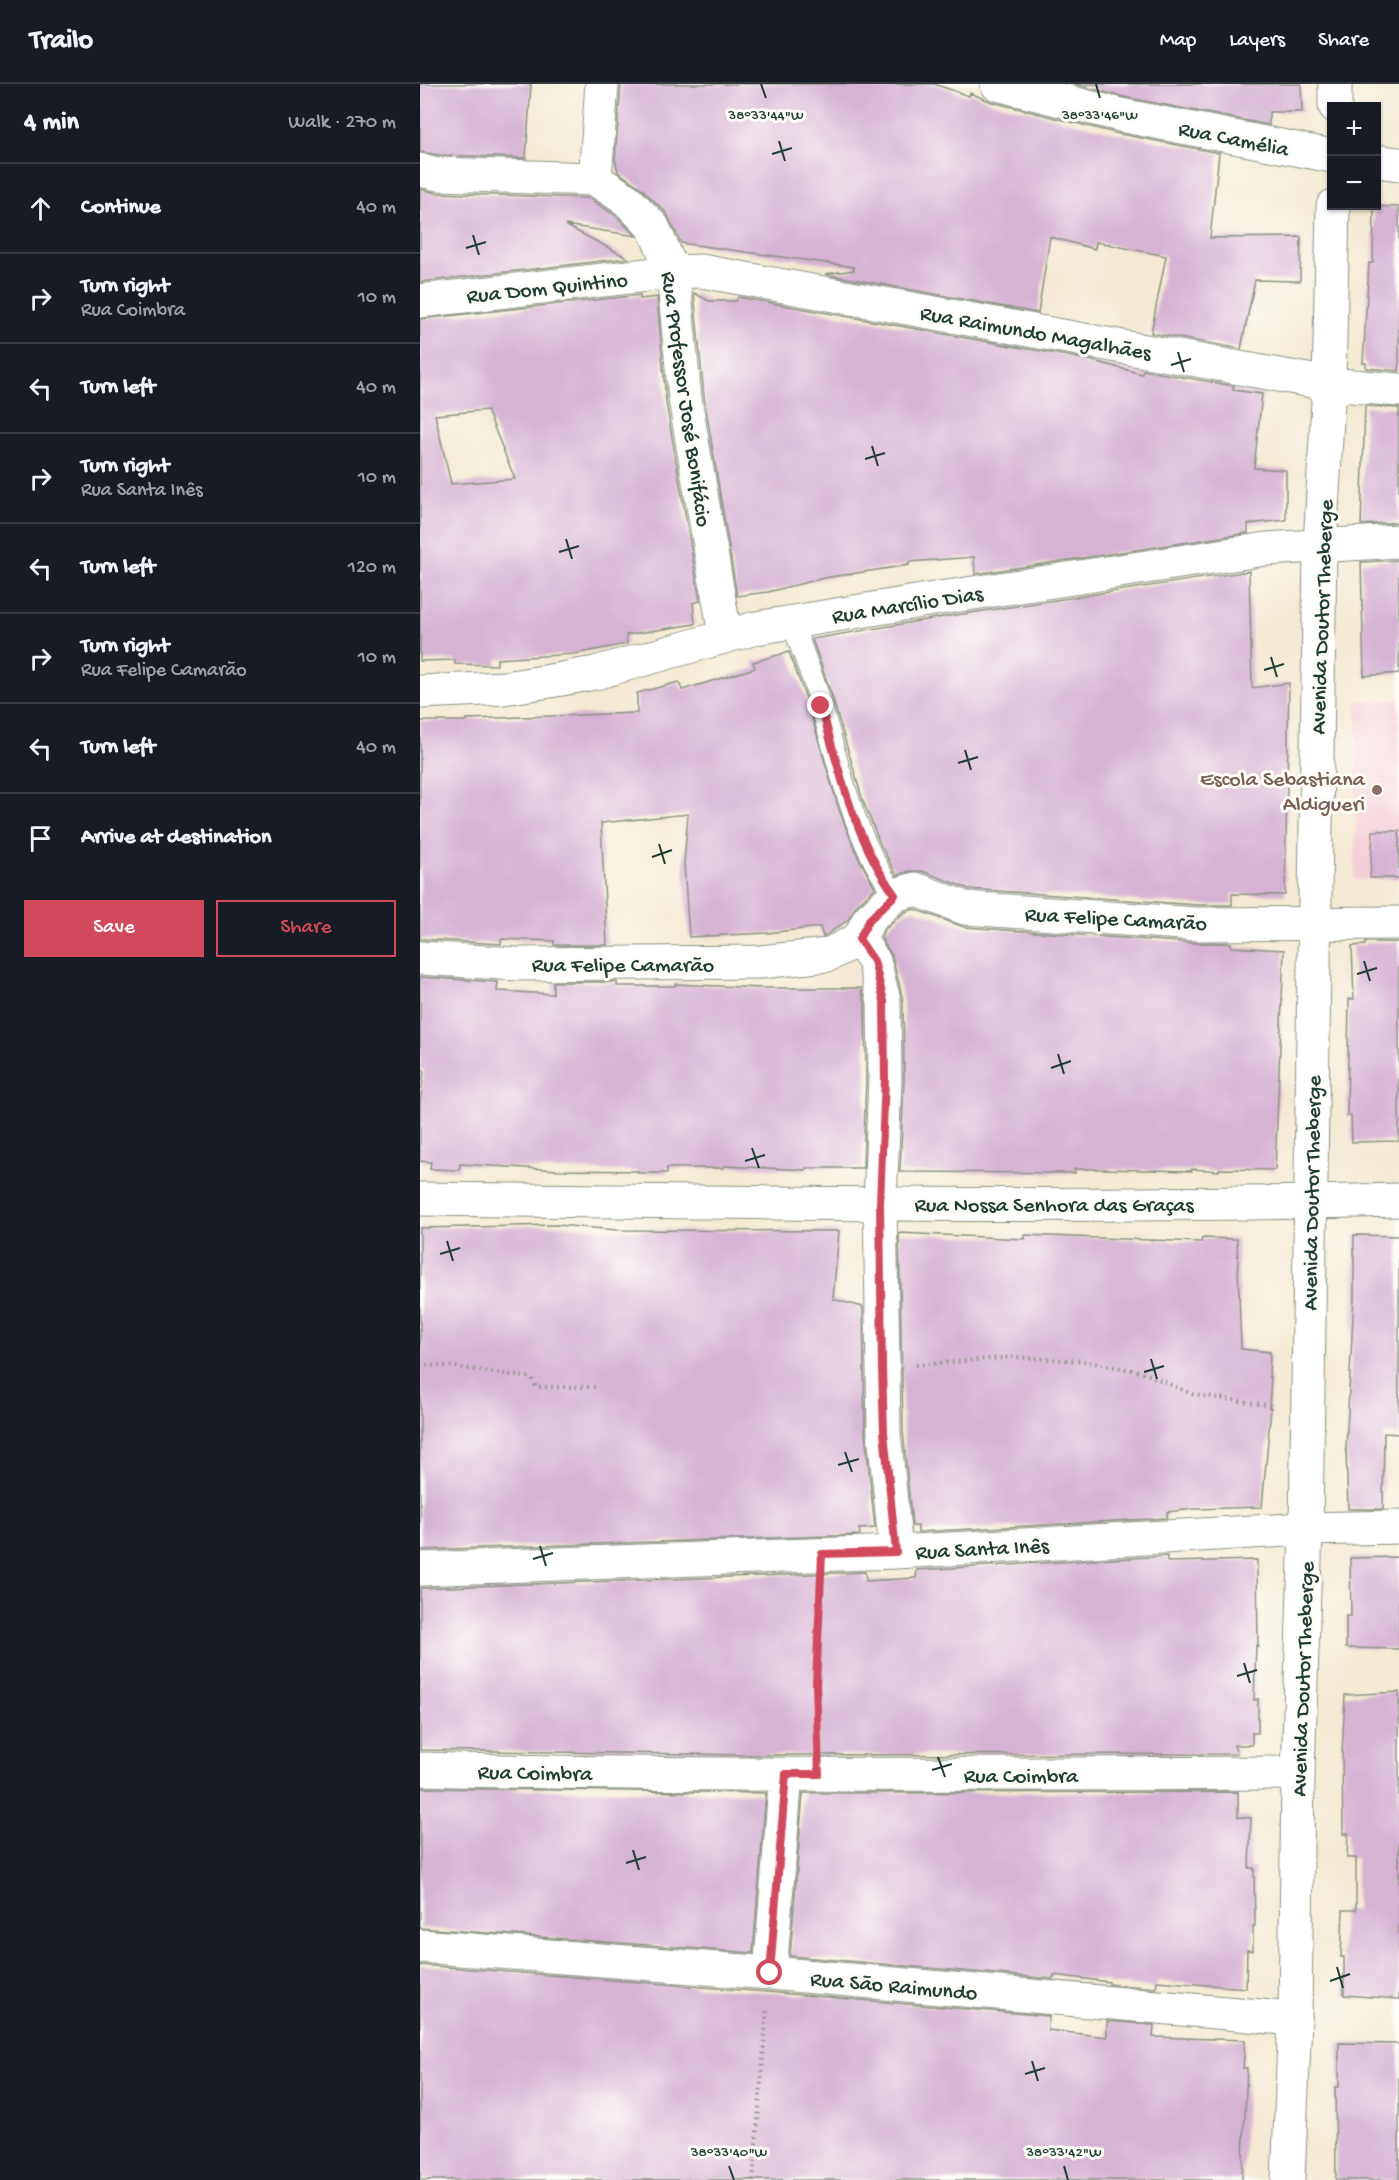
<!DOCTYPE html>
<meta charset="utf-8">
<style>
body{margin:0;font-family:"Gochi Hand",sans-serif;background:#242831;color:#f1f3f6}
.controls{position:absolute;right:18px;top:18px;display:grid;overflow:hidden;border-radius:0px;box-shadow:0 2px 4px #0004}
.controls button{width:54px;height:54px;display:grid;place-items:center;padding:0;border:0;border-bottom:2px solid #363941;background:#171b24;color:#f1f3f6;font:30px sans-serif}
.stop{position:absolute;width:18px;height:18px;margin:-14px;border:4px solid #d1495b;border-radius:50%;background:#fff}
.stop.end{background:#d1495b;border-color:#fff;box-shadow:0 2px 6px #0008}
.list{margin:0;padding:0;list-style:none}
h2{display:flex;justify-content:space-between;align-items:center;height:78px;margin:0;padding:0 24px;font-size:26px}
h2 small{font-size:20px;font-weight:400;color:#9ea1a6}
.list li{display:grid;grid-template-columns:39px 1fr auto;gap:18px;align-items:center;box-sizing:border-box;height:90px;padding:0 24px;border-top:2px solid #363941}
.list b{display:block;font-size:22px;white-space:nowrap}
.list p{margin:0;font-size:20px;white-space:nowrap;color:#9ea1a6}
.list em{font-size:20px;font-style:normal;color:#9ea1a6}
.actions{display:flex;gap:12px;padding:18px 24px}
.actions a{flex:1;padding:14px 0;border:2px solid #d1495b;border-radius:0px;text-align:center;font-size:21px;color:#d1495b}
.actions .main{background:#d1495b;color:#fff}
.icon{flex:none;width:33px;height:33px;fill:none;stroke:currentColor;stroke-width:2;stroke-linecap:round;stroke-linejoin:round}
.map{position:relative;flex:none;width:979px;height:2096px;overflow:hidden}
header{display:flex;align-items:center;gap:36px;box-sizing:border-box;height:84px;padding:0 30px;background:#171b24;border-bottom:2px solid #363941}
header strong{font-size:28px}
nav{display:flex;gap:33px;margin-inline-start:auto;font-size:21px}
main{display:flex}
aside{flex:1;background:#171b24}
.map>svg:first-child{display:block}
</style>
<header>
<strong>Trailo</strong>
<nav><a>Map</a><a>Layers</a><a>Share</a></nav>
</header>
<main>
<aside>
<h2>4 min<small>Walk · 270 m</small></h2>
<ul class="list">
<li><svg class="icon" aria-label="ahead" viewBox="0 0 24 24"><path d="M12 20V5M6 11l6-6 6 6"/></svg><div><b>Continue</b></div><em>40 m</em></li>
<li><svg class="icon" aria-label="right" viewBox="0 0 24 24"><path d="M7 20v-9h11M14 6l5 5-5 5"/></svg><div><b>Turn right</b><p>Rua Coimbra</p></div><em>10 m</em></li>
<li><svg class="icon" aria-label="left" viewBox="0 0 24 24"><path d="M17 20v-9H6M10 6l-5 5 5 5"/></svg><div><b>Turn left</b></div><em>40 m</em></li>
<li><svg class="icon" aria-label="right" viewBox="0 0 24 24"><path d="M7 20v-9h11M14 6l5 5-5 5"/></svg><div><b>Turn right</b><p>Rua Santa Inês</p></div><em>10 m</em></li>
<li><svg class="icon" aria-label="left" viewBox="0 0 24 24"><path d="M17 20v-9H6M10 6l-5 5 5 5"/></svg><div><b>Turn left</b></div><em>120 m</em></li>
<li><svg class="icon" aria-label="right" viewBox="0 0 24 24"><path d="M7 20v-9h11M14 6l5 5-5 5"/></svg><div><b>Turn right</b><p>Rua Felipe Camarão</p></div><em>10 m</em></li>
<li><svg class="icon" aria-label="left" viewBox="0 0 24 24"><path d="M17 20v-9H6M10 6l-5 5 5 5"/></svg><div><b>Turn left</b></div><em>40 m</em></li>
<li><svg class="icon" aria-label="arrive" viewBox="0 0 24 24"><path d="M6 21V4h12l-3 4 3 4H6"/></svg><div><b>Arrive at destination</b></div></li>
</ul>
<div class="actions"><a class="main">Save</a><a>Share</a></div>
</aside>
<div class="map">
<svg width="979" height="2096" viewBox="0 0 979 2096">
<rect width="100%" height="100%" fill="#fdfcf7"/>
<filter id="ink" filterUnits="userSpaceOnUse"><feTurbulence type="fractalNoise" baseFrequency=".0167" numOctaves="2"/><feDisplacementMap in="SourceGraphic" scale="12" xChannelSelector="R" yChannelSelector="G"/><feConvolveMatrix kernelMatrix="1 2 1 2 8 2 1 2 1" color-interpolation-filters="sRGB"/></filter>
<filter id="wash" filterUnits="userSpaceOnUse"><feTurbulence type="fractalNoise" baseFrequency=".008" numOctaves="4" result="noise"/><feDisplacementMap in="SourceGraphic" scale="24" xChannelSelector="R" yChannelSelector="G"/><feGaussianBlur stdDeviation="1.35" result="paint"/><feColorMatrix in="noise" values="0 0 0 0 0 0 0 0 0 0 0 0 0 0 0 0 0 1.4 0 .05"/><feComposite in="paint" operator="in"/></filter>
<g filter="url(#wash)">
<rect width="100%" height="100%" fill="#f4ead3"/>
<path fill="#f6cfd9" d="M 979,616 L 979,795 L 935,796 L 937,617 Z"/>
<g id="blocks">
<path fill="#d6b2d3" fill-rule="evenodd" d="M 0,0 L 111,0 L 106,74 L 20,71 L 0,68 Z
M 201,0 L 514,0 L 549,12 L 550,9 L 572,18 L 695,49 L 799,69 L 790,154 L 881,153 L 880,197 L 835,196 L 821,265 L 731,249 L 746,172 L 676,158 L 675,165 L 630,153 L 618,229 L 405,190 L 434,186 L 434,183 L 261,159 L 247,130 L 220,103 L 198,88 L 195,75 Z
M 654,0 L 881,0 L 882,28 L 849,28 L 849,41 L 704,13 Z
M 0,105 L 17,109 L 169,114 L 195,131 L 216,152 L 145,141 L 208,174 L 0,198 Z
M 954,122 L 979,123 L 979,287 L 946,284 L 946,279 L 943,279 L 949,179 L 953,179 Z
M 274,209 L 289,217 L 316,217 L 318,213 L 670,276 L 722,290 L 723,286 L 814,302 L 813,306 L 842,310 L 834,384 L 866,386 L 866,436 L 828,440 L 828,449 L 555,490 L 554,473 L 489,478 L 489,481 L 404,494 L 348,508 L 317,512 L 284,313 Z
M 220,211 L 220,215 L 237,213 L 246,318 L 280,517 L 273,519 L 275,540 L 206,551 L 207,560 L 154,570 L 77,575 L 77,581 L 35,580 L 35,576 L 0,577 L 0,235 ZM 67,326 L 95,395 L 31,400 L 15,331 Z
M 945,322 L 979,324 L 979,438 L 941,441 Z
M 979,476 L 979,589 L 944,592 L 941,478 Z
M 829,487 L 832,604 L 869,599 L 865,811 L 812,810 L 812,821 L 777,821 L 549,805 L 502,787 L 490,787 L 477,791 L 461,762 L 443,717 L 411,609 L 392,555 L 523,533 Z
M 369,568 L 387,617 L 419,726 L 438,773 L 455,804 L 436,822 L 428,836 L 403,853 L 400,843 L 347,849 L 269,853 L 264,780 L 268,730 L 181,739 L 187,861 L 134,861 L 134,857 L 81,855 L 81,860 L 0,855 L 0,637 L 47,637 L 47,635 L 217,629 L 217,609 L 259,598 L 262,606 L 335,584 L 333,578 Z
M 953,747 L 979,747 L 979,794 L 950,794 Z
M 494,825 L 544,843 L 775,859 L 811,859 L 811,863 L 864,866 L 855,1086 L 799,1085 L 799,1087 L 772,1085 L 772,1087 L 679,1085 L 654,1085 L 655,1089 L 480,1088 L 484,995 L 483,916 L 472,872 L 461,854 L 464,846 L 485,828 Z
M 946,858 L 979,858 L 979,1057 L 932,1058 L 931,1032 L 927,1032 L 929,915 L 934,915 L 932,862 L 945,861 Z
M 0,893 L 78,898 L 77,907 L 133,910 L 133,898 L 197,898 L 197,902 L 255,902 L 255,900 L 342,904 L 441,904 L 445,919 L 446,994 L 443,1084 L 386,1084 L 386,1086 L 304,1082 L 304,1084 L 247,1084 L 247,1089 L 218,1089 L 218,1087 L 139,1086 L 40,1080 L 39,1086 L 10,1085 L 11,1078 L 0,1077 L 0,1020 L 4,986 L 0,985 Z
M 137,1141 L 197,1146 L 419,1147 L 413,1215 L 443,1223 L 445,1348 L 455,1444 L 439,1445 L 440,1451 L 0,1466 L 0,1144 Z
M 479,1149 L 605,1155 L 605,1151 L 628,1152 L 781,1158 L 782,1154 L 817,1155 L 821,1265 L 850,1268 L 849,1293 L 851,1294 L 849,1324 L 851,1324 L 842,1423 L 774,1425 L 747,1428 L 747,1434 L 498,1448 L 498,1442 L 492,1442 L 483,1347 Z
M 934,1151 L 979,1152 L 979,1350 L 964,1349 L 963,1425 L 928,1425 L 926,1365 L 934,1213 Z
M 747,1472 L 747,1478 L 837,1476 L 838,1562 L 836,1561 L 834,1616 L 838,1615 L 838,1649 L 832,1649 L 832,1661 L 814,1661 L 817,1670 L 330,1671 L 0,1666 L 0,1504 L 445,1488 L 446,1497 L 496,1494 L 497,1486 Z
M 979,1473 L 979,1565 L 926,1564 L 926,1532 L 931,1532 L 930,1474 Z
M 979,1608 L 979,1915 L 924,1911 L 924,1873 L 921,1873 L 923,1826 L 936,1826 L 936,1774 L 927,1774 L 928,1749 L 923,1750 L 922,1670 L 925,1611 Z
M 0,1704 L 346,1709 L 333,1869 L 0,1844 Z
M 818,1708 L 818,1733 L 831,1734 L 829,1784 L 834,1784 L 835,1842 L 833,1842 L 833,1867 L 827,1866 L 826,1904 L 737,1897 L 736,1904 L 689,1900 L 689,1898 L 634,1891 L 633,1895 L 370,1872 L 383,1709 Z
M 0,1881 L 348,1908 L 629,1932 L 628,1946 L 687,1953 L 687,1937 L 734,1941 L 733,1953 L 825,1956 L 823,1984 L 827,1984 L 822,2096 L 0,2096 Z
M 919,1959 L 979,1960 L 979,2096 L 916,2096 L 915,2003 L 919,2003 Z"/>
</g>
</g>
<g filter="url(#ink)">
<use href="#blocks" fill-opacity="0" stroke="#8a9484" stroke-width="1.5"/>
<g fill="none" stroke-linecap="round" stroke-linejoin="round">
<g stroke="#8a9484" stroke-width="23">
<path id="lane" d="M 372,538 C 382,567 394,595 402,624 C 421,689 435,756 475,811"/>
</g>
<g stroke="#8a9484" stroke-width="35">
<path id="street" d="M 182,0 L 175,95 L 207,116 L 233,143 L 253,188 L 265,315 L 305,551
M 577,0 L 700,31 L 912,72
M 956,77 L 979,80
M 0,86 L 18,90 L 175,95
M 0,217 L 253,188 L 281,187 L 909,300 L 979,306
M 0,608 L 84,604 L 130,597 L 175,589 L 336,544 L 520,514 L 846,465 L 979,457
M 0,874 L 98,880 L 340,878 L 408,871 L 439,855
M 0,1115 C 326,1118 653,1125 979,1116
M 476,1468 L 464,1348 L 463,1284 L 460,1119 L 465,994 L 464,917 L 454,877 L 439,855 L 449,835 L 475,811 L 495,805 L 545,824 L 776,840 L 979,839
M 0,1485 L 476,1468 L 886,1445 L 979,1443
M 0,1685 C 293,1693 586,1690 878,1689
M 0,1862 L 350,1889 L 875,1935
M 350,1889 L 366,1690"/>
</g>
<g stroke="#8a9484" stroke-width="35">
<path id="secondary" d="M 915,22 L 915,0
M 868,2096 L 875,1935 L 878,1689 L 886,1445 L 900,462 L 909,300 L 913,122"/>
</g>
<path stroke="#8a9484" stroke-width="4" stroke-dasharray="1.5 4.5" stroke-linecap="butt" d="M 0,1281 L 29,1282 L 112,1294 L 116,1303 L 178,1303
M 496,1281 L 594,1273 L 663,1277 L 722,1288 L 772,1310 L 854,1322
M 398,1655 L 396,1600 L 401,1504
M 333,2096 L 347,1923"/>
<use href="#lane" stroke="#fff" stroke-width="21"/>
<use href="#street" stroke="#fff" stroke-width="33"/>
<use href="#secondary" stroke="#fff" stroke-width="33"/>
</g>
</g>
<g fill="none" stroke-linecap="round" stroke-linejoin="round" filter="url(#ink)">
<path stroke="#d1495b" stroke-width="8" d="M 350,1889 L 366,1690 L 399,1690 L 396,1600 L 402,1470 L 476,1468 L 464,1348 L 462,1284 L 460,1119 L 465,994 L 464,917 L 454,877 L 439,855 L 449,836 L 475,811 C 435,756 419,687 401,622"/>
</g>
<path fill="none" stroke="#1f3d34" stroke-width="2" d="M 341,0 L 346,14M 676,0 L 680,14M 359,57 L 365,77M 352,70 L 372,64M 53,151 L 59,171M 46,164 L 66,158M 758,268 L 764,288M 751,281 L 771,275M 452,362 L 458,382M 445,375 L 465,369M 146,455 L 152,475M 139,468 L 159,462M 851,573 L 857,593M 844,586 L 864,580M 545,666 L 551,686M 538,679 L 558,673M 239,760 L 245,780M 232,773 L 252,766M 944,877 L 950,897M 937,890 L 957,884M 638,970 L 644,990M 631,984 L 651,977M 332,1064 L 339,1084M 325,1077 L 345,1071M 27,1157 L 33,1177M 20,1170 L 40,1164M 731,1275 L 737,1295M 724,1288 L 744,1282M 425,1368 L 432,1388M 418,1381 L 439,1375M 120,1462 L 126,1482M 113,1475 L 133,1469M 824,1579 L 830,1599M 817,1592 L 837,1586M 518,1673 L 525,1693M 512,1686 L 532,1680M 213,1766 L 219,1786M 206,1779 L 226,1773M 917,1883 L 923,1904M 910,1897 L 930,1890M 612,1977 L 618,1997M 605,1990 L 625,1984M 309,2082 L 314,2096M 644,2082 L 648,2096"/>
<circle fill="#8d6e63" stroke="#fdfcf7" stroke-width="2" cx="957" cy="706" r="6"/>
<g text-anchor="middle" stroke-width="6" stroke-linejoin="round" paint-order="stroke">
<g font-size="22" fill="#1f3d34" stroke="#fdfcf7">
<text transform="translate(814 53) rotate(11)" y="8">Rua Camélia</text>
<text transform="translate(127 202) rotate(-6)" y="8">Rua Dom Quintino</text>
<text transform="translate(616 247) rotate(10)" y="8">Rua Raimundo Magalhães</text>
<text transform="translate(268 315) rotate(82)" y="8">Rua Professor José Bonifácio</text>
<text transform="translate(487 519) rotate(-9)" y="8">Rua Marcílio Dias</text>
<text transform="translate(900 533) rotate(-88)" y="8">Avenida Doutor Theberge</text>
<text transform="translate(696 833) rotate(3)" y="8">Rua Felipe Camarão</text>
<text x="203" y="887">Rua Felipe Camarão</text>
<text transform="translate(890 1109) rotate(-89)" y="8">Avenida Doutor Theberge</text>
<text x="634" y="1127">Rua Nossa Senhora das Graças</text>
<text transform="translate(562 1463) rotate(-3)" y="8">Rua Santa Inês</text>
<text transform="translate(881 1595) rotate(-88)" y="8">Avenida Doutor Theberge</text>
<text transform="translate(115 1687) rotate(1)" y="8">Rua Coimbra</text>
<text x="601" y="1698">Rua Coimbra</text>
<text transform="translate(474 1900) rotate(5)" y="8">Rua São Raimundo</text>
</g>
<g font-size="22" fill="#785e54" stroke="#fdfcf7" text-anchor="end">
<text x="945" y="701">Escola Sebastiana<tspan x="945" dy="25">Aldigueri</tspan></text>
</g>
</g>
<g font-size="15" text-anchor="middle" fill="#1f3d34" stroke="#fdfcf7" stroke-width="6" stroke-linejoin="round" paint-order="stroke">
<text x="346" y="35">38°33'44"W</text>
<text x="680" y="35">38°33'46"W</text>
<text x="309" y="2072">38°33'40"W</text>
<text x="644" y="2072">38°33'42"W</text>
</g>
</svg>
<div class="controls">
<button>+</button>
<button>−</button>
</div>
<div class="stop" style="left:350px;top:1889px"></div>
<div class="stop end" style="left:401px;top:622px"></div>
</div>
</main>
